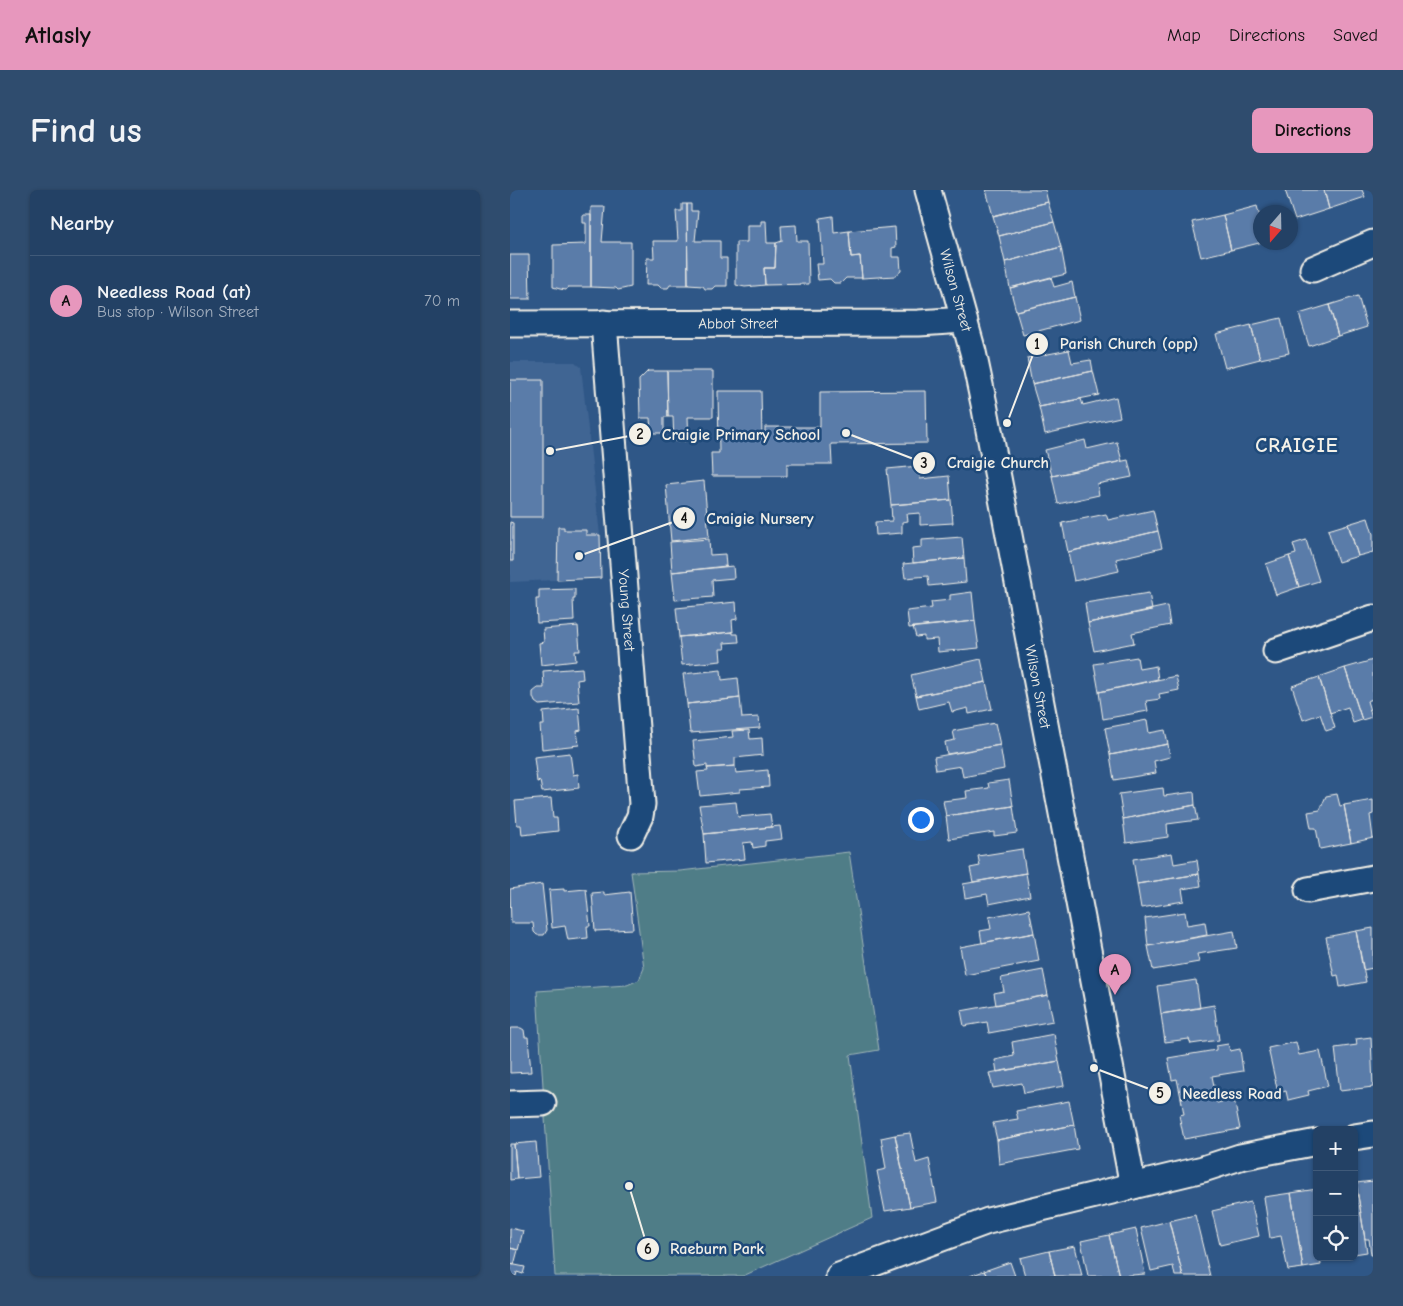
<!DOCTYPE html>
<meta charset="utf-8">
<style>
body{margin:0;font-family:"Comic Neue",sans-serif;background:#2f4c6e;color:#f1f3f6}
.controls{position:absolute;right:15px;bottom:15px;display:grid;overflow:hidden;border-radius:8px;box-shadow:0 1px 4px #0004}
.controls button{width:45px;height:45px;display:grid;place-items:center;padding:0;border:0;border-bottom:1px solid #405a79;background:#234165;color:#f1f3f6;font:25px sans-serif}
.compass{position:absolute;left:743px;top:15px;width:45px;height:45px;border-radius:50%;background:#234165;box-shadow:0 1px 4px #0004;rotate:200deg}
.you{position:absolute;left:410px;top:629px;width:18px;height:18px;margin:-12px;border:4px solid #fff;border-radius:50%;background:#1a73e8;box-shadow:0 0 0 8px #1a73e833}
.badge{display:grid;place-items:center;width:32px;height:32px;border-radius:50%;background:#e797bd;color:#111;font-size:16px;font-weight:700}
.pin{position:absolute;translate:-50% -41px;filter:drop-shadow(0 1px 2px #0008)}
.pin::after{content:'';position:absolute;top:26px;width:18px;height:15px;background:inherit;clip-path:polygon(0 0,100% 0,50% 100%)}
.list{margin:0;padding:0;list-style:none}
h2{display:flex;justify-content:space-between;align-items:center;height:65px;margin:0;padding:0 20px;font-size:21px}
h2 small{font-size:16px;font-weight:400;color:#a3afbf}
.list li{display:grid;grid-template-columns:32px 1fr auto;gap:15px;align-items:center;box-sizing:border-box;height:90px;padding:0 20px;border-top:1px solid #405a79}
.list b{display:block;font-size:19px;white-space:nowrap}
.list p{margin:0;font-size:16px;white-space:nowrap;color:#a3afbf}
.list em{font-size:16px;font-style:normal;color:#a3afbf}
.icon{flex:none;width:28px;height:28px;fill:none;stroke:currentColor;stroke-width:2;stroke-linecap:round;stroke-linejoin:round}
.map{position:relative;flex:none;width:863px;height:1086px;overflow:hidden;border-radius:8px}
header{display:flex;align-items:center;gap:30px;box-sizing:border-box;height:70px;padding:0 25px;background:#e797bd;color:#111}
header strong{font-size:24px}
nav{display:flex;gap:28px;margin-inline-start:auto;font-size:18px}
.intro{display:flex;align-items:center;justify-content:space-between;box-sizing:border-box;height:120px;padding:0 30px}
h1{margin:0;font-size:35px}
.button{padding:12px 22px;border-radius:8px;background:#e797bd;color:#111;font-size:18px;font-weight:700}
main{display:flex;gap:30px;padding:0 30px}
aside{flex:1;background:#234165;border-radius:8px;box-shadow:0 1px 4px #0004}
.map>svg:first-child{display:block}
</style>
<header>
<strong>Atlasly</strong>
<nav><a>Map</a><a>Directions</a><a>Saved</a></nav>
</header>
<div class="intro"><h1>Find us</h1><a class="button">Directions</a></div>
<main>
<aside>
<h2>Nearby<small></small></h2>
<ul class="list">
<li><span class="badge">A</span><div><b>Needless Road (at)</b><p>Bus stop · Wilson Street</p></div><em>70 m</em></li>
</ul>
</aside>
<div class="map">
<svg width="863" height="1086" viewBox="0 0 863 1086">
<rect width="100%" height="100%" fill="#2f5787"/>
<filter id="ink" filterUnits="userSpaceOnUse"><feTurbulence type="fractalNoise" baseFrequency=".02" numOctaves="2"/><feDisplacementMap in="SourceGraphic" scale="10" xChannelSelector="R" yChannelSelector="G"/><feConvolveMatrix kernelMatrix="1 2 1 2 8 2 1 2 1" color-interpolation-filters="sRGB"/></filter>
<g filter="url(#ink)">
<path fill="#406593" d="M 0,172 L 65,172 L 71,177 L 90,345 L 91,388 L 0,392 Z"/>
<path fill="#4f7d87" stroke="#a2b7b8" d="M 339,662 L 369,860 L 340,865 L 362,1028 L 233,1086 L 45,1086 L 27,801 L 117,795 L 129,790 L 134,778 L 121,682 L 170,681 Z"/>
<path fill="#5a7ba9" stroke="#f4f1e8" d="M 476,0 L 535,0 L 538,12 L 483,26 Z
M 775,0 L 814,0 L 819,19 L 785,30 Z
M 814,0 L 852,0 L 855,7 L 819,19 Z
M 538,12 L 544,32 L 489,46 L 483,26 Z
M 172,14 L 177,14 L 178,95 L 160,95 L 158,98 L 151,98 L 148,95 L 136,95 L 137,68 L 144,68 L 143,51 L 168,51 L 166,21 L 172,21 Z
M 177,14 L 181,14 L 181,21 L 188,21 L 185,51 L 210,51 L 210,68 L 217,68 L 217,96 L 205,96 L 202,99 L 195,99 L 193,96 L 178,95 Z
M 747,16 L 751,31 L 751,52 L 753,52 L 721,60 L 713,25 Z
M 81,17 L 95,17 L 92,52 L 121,52 L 121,97 L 108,100 L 106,98 L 81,97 Z
M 73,25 L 81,25 L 81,97 L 58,97 L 56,100 L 50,99 L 43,97 L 43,55 L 76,54 L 76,33 L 73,33 Z
M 713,25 L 721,60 L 691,67 L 682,32 Z
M 323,26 L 324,43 L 339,41 L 341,67 L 350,66 L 352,88 L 336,88 L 331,93 L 324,93 L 320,89 L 308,90 L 306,74 L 313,74 L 310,28 Z
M 251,31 L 256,31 L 257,53 L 266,53 L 265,78 L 254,78 L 255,95 L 235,97 L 226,95 L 226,52 L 237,52 L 237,35 L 251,35 Z
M 544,32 L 551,57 L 495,72 L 489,46 Z
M 286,35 L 287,51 L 298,51 L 299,94 L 255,95 L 254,78 L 265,78 L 266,53 L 272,51 L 271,36 Z
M 385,37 L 386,57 L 382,58 L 382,67 L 390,67 L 391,81 L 385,86 L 352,88 L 350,66 L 341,67 L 339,41 Z
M 551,57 L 556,84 L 500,98 L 495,72 Z
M 0,65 L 19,65 L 20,109 L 0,109 Z
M 541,87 L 544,97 L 562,92 L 565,107 L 506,121 L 500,98 Z
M 848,106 L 857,137 L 828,146 L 819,115 Z
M 565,107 L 570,130 L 513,145 L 506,121 Z
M 819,115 L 828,146 L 799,156 L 789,124 Z
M 771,128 L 779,163 L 750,169 L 741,135 Z
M 741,135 L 750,169 L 715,178 L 706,144 Z
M 559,160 L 562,173 L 581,170 L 583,181 L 522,194 L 517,168 Z
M 138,181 L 157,181 L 158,227 L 154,227 L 154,243 L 141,243 L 140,228 L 130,228 L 129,190 Z
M 157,181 L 203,181 L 203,227 L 178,227 L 179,251 L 164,251 L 163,227 L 158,227 Z
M 583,181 L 589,205 L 529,217 L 522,194 Z
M 0,190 L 33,190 L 33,327 L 0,327 Z
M 208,201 L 251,201 L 252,249 L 255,248 L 255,237 L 310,237 L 310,202 L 416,201 L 417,253 L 321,254 L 322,274 L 277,274 L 277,286 L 202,286 L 201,263 L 209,263 Z
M 606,207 L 610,227 L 535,244 L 529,217 L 571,209 L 573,215 Z
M 575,250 L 577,259 L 607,252 L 612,271 L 542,286 L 535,260 Z
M 618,270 L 622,287 L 587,294 L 589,305 L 548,314 L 542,286 Z
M 409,276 L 410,289 L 439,286 L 441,310 L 381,315 L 377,279 Z
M 194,291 L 199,347 L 161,351 L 156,295 Z
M 441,310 L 443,333 L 410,335 L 410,323 L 397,324 L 398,331 L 392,332 L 392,343 L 366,345 L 365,332 L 382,331 L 381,315 Z
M 643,320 L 648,341 L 558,362 L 552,333 L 596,324 L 598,330 Z
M 858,328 L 863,344 L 863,362 L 848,366 L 838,334 Z
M 0,332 L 3,333 L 3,371 L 0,371 Z
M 838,334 L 848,366 L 828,372 L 818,340 Z
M 48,337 L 54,337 L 54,340 L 76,340 L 76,345 L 90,345 L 91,388 L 47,390 Z
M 648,341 L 652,358 L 606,369 L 609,381 L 564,391 L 558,362 Z
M 452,347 L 454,368 L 403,373 L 402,358 L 412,357 L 412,350 Z
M 199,349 L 200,365 L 215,364 L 216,376 L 162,382 L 160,352 Z
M 796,350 L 809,391 L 789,397 L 779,366 L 786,364 L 783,354 Z
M 779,366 L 789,397 L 766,405 L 756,374 Z
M 454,368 L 456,392 L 419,396 L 418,386 L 395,388 L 393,374 Z
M 223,376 L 224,388 L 202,390 L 203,407 L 165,410 L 162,382 Z
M 65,399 L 65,409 L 63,409 L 64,431 L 27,433 L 26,409 L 29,409 L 29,400 Z
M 462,402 L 465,431 L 399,438 L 397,421 L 422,418 L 421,412 L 440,410 L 440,405 Z
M 639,403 L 642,420 L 578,433 L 575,413 Z
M 226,412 L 227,429 L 222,430 L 223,442 L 169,447 L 166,418 Z
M 657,416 L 660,435 L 622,443 L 624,453 L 584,461 L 578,433 Z
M 465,431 L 469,458 L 428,462 L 427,449 L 414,450 L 414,446 L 406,447 L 403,437 Z
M 68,436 L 70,461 L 65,461 L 66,471 L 31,475 L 29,453 L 34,452 L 33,439 Z
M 223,442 L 223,444 L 228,444 L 229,452 L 214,453 L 215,459 L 210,459 L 211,471 L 172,475 L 169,447 Z
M 627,467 L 629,479 L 646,476 L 648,489 L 589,502 L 584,474 Z
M 471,469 L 476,492 L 406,506 L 401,485 Z
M 863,470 L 863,509 L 857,511 L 862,527 L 852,530 L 835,478 Z
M 72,478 L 73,489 L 67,490 L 69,512 L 29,515 L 25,512 L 23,507 L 23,502 L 28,498 L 34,498 L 33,481 Z
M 835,478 L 852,530 L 843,533 L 838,517 L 820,523 L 809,487 Z
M 211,480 L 212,490 L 228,488 L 230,508 L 177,514 L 173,484 Z
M 666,486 L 669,500 L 649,504 L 650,509 L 636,511 L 638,521 L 593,529 L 589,502 Z
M 809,487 L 825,538 L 816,541 L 810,524 L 793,530 L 782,496 Z
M 476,492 L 482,519 L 459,524 L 458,518 L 442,522 L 439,512 L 409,519 L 406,506 Z
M 230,508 L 232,528 L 249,527 L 250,538 L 180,543 L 177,514 Z
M 69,518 L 71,540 L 67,541 L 69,555 L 32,559 L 30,535 L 34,535 L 33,522 Z
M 637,530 L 639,543 L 655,540 L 658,554 L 600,565 L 595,538 Z
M 485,533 L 490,555 L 437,564 L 435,552 L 445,550 L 443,541 Z
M 239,540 L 240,549 L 252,548 L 253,565 L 225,568 L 225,576 L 197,578 L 197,575 L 186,577 L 183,551 L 223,547 L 222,541 Z
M 658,554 L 660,567 L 644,571 L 646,583 L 604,590 L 600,565 Z
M 490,555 L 494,579 L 453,587 L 451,576 L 426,580 L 424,567 Z
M 60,563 L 63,585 L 68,584 L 69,598 L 32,602 L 30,591 L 27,592 L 24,567 Z
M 225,576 L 226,583 L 258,580 L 259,597 L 230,599 L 230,602 L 190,606 L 187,582 L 198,581 L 197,578 Z
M 499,590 L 503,616 L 436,626 L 433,611 L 457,608 L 456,601 L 479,598 L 478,593 Z
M 653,598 L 654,606 L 684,602 L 685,615 L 613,629 L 609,604 Z
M 827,604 L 830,616 L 834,615 L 841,653 L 810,659 L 806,638 L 801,638 L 798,622 L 810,620 L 816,606 Z
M 41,608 L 43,628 L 47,628 L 48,641 L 12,645 L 11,635 L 7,635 L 5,611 Z
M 863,610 L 863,624 L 860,625 L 863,648 L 841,653 L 834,615 Z
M 226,612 L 228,627 L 260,624 L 262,637 L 194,644 L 189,615 Z
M 685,615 L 688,630 L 657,634 L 658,647 L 616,653 L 613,629 Z
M 503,616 L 507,643 L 484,646 L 484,642 L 439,649 L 436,626 Z
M 270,636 L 272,649 L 255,651 L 255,656 L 243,658 L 242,652 L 233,653 L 235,669 L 196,673 L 194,644 Z
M 512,659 L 516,683 L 463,692 L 460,678 L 470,676 L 468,666 Z
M 662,663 L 664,674 L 687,670 L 689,684 L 627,694 L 623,669 Z
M 516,683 L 520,706 L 479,714 L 477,704 L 455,708 L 453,694 Z
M 689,684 L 691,696 L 672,699 L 674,711 L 631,718 L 627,694 Z
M 32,694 L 37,740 L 34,745 L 27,745 L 24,742 L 23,733 L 1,733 L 0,699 Z
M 54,699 L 54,701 L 76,699 L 80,736 L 77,736 L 78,748 L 58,750 L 55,736 L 42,738 L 39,700 Z
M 94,702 L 94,705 L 120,702 L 123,739 L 85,741 L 82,703 Z
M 519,719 L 524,743 L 472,753 L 470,741 L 481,739 L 479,727 Z
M 675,722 L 677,735 L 695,732 L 697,745 L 638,756 L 635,728 Z
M 863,738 L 863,778 L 853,780 L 846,741 Z
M 724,741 L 727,758 L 687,764 L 689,772 L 643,780 L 638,756 Z
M 846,741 L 856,792 L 830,797 L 828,785 L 824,786 L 816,747 Z
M 524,743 L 529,771 L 455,785 L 450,757 Z
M 533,780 L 538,805 L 486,815 L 484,803 L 494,801 L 491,788 Z
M 686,790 L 690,818 L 651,824 L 647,796 Z
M 538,805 L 543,831 L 479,843 L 477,832 L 454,836 L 451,821 Z
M 704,815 L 709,850 L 681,854 L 679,849 L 655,852 L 651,824 Z
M 2,838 L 11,838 L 14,840 L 15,847 L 18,847 L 21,882 L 0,883 L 0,839 Z
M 544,844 L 549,871 L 487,882 L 485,870 L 504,866 L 502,852 Z
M 861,847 L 863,897 L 830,901 L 825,858 L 847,855 L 846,849 Z
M 786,852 L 789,865 L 810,861 L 818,896 L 798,901 L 799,905 L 778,910 L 776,901 L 768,903 L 758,858 Z
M 718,854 L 720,861 L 730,859 L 733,881 L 702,886 L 705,901 L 671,908 L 667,889 L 662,890 L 658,868 L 706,860 L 706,856 Z
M 549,871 L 554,896 L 514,903 L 512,893 L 483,898 L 479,883 Z
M 705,901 L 707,913 L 724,909 L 730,939 L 674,949 L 669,925 L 674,924 L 671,908 Z
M 559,911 L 564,935 L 487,950 L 483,933 L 508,929 L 506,921 Z
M 564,935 L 568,959 L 489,974 L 487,950 Z
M 400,943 L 406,973 L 419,969 L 427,1012 L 400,1017 L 385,945 Z
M 385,945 L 400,1017 L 375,1021 L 367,981 L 376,979 L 371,948 Z
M 26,952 L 29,987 L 7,989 L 4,954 Z
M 0,954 L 4,954 L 7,989 L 0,990 Z
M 863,991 L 863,1065 L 861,1065 L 859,1049 L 855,1049 L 846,993 Z
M 846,993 L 857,1062 L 844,1064 L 844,994 Z
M 807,999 L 807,1067 L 810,1067 L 811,1075 L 793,1078 L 781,1003 Z
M 781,1003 L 793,1078 L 778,1080 L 771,1046 L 760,1048 L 754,1007 Z
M 741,1012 L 749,1046 L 710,1055 L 702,1021 Z
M 685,1025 L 700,1086 L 673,1086 L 659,1031 Z
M 659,1031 L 673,1086 L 665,1086 L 663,1076 L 641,1081 L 631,1038 Z
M 0,1038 L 13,1041 L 8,1060 L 0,1058 Z
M 626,1039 L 635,1084 L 609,1086 L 599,1045 Z
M 599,1045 L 609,1086 L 578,1086 L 571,1051 Z
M 565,1056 L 572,1086 L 545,1086 L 539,1061 Z
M 0,1058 L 8,1060 L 4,1075 L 0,1074 Z
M 539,1061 L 545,1086 L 515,1086 L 510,1068 Z
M 500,1072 L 505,1086 L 477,1086 L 474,1081 Z
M 0,1074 L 15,1077 L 13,1084 L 7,1082 L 6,1086 L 0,1086 Z
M 474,1081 L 477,1086 L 460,1086 Z"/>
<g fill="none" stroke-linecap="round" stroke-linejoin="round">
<g stroke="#f4f1e8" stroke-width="29">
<g id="minor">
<path id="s1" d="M 418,0 L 463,162 L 474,214 L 623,996"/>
<path d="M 803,79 L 863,53"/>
<path id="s2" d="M 94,133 L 132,614 L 130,626 L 121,645"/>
<path id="s3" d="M 0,134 L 409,133 L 454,130"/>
<path d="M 766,461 L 863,428"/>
<path d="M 798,700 L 863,688"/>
<path d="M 0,914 L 33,913"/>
<path d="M 844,947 L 863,944"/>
<path d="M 329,1086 L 478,1031 L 693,979 L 730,967 L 807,952"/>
</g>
</g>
<use href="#minor" stroke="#1f4a7a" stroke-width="25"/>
</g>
</g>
<g text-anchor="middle" stroke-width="5" stroke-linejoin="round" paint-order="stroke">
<g font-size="15" fill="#f4f1e8" stroke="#1f4a7a">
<text dy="5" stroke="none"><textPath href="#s1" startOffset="104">Wilson Street</textPath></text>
<text dy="5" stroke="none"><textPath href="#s3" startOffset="228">Abbot Street</textPath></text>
<text dy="5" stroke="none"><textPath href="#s2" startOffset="288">Young Street</textPath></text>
<text dy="5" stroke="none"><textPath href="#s1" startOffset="509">Wilson Street</textPath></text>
</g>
<g font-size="20" font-weight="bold" letter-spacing="1" fill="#f4f1e8" stroke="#1f4a7a">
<text x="787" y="262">CRAIGIE</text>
</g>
</g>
<path fill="none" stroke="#f4f1e8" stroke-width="2" d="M497 233L527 154M40 261L130 244M336 243L414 273M69 366L174 328M584 878L650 903M119 996L138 1059"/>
<g fill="#f4f1e8" stroke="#1f4a7a" stroke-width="2">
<circle cx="497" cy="233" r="5"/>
<circle cx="40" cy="261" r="5"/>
<circle cx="336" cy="243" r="5"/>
<circle cx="69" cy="366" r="5"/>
<circle cx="584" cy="878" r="5"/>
<circle cx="119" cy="996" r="5"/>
<circle cx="527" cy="154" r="12"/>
<circle cx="130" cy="244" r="12"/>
<circle cx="414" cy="273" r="12"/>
<circle cx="174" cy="328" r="12"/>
<circle cx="650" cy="903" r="12"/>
<circle cx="138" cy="1059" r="12"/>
</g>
<g font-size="15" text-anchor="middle" font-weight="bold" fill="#111">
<text x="527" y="159">1</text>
<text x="130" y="249">2</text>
<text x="414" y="278">3</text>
<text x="174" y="333">4</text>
<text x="650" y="908">5</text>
<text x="138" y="1064">6</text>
</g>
<g font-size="16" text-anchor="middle" font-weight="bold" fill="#f4f1e8" stroke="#1f4a7a" stroke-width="5" stroke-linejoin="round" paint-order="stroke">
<text x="619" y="159">Parish Church (opp)</text>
<text x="231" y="250">Craigie Primary School</text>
<text x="488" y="278">Craigie Church</text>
<text x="250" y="334">Craigie Nursery</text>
<text x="722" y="909">Needless Road</text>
<text x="207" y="1064">Raeburn Park</text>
</g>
</svg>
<div class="controls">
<button>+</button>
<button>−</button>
<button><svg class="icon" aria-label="locate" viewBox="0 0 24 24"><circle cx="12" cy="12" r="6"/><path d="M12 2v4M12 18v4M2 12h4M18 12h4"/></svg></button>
</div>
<svg class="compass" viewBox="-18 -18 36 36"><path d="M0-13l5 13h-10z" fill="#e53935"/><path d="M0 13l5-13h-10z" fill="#a3afbf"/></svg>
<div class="you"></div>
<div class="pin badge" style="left:605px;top:805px">A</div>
</div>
</main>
